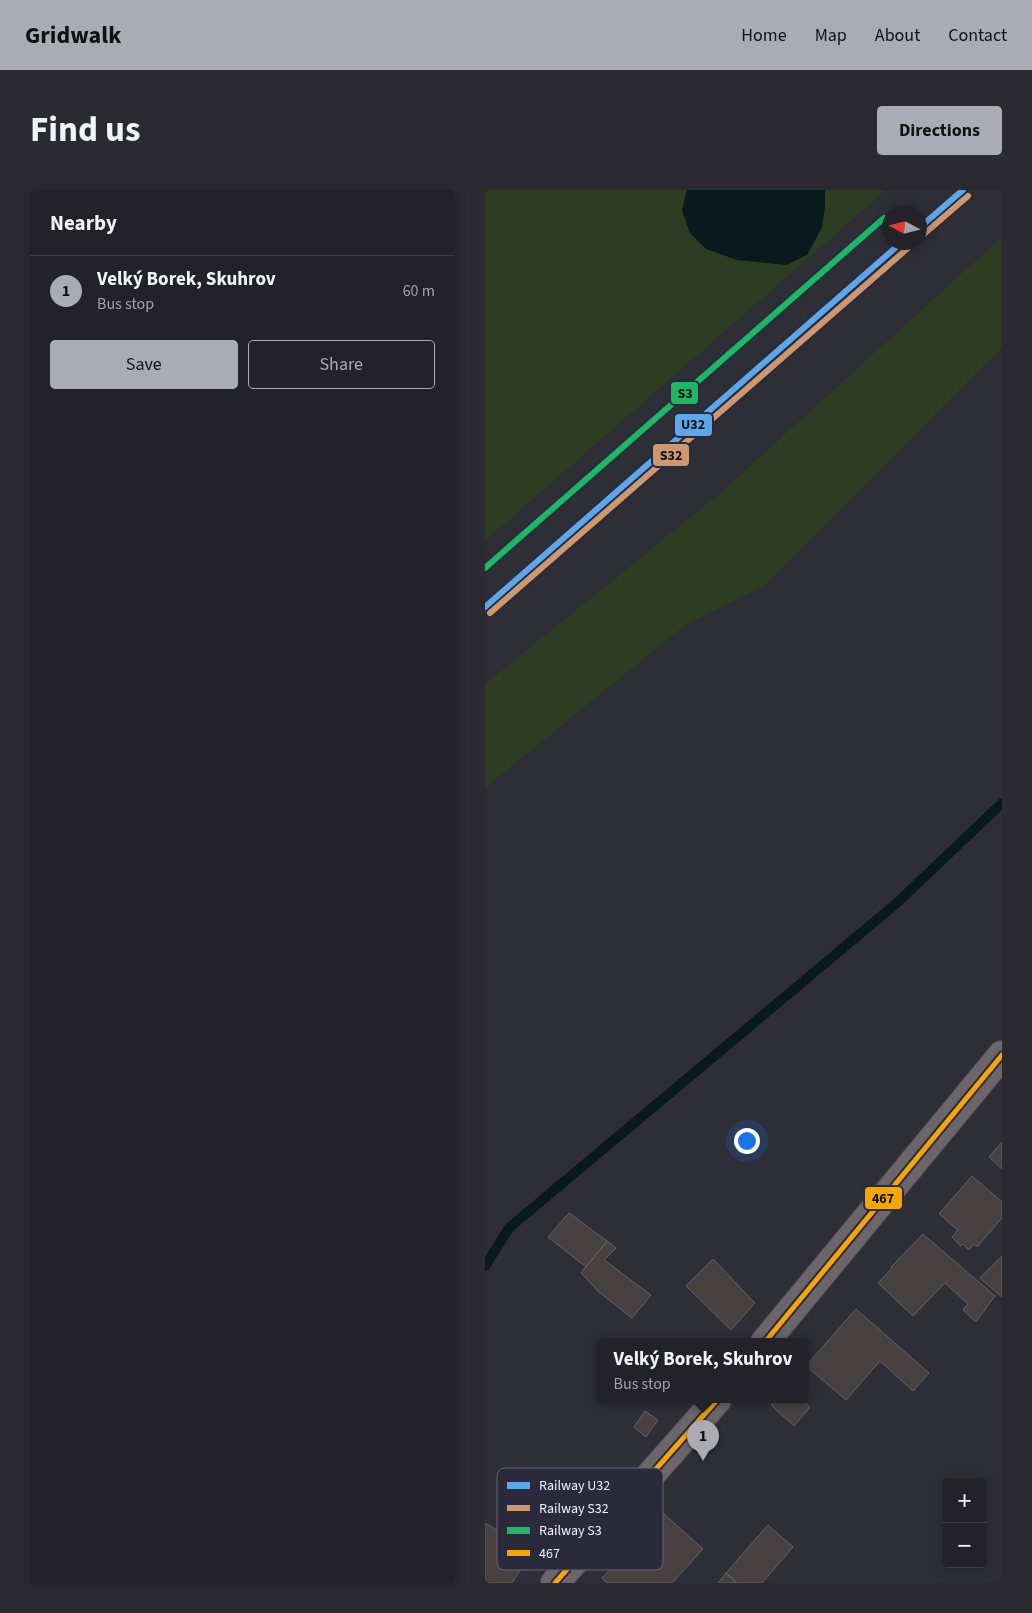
<!DOCTYPE html>
<meta charset="utf-8">
<style>
body{margin:0;font-family:"Source Sans 3",sans-serif;background:#2a2a30;color:#f1f3f6}
.controls{position:absolute;right:15px;bottom:15px;display:grid;overflow:hidden;border-radius:5px;box-shadow:0 2px 12px #0003}
.controls button{width:45px;height:45px;display:grid;place-items:center;padding:0;border:0;border-bottom:1px solid #3f3f45;background:#222228;color:#f1f3f6;font:25px sans-serif}
.compass{position:absolute;left:397px;top:15px;width:45px;height:45px;border-radius:50%;background:#222228;box-shadow:0 2px 12px #0003;rotate:277deg}
.you{position:absolute;left:261px;top:950px;width:18px;height:18px;margin:-12px;border:4px solid #fff;border-radius:50%;background:#1a73e8;box-shadow:0 0 0 8px #1a73e833}
.badge{display:grid;place-items:center;width:32px;height:32px;border-radius:50%;background:#ababb5;color:#111;font-size:16px;font-weight:700}
.pin{position:absolute;translate:-50% -41px;filter:drop-shadow(0 1px 2px #0008)}
.pin::after{content:'';position:absolute;top:26px;width:18px;height:15px;background:inherit;clip-path:polygon(0 0,100% 0,50% 100%)}
.popup{position:absolute;left:112px;top:1148px;width:212px;height:65px;box-sizing:border-box;display:grid;place-content:center;border-radius:5px;background:#222228;filter:drop-shadow(0 1px 4px #0005);font-size:16px;white-space:nowrap;color:#a2a4a8}
.popup b{font-size:19px;color:#f1f3f6}
.popup::after{content:'';position:absolute;left:50%;top:100%;margin-left:-10px;border:10px solid transparent;border-top-color:#222228}
.list{margin:0;padding:0;list-style:none}
h2{display:flex;justify-content:space-between;align-items:center;height:65px;margin:0;padding:0 20px;font-size:21px}
h2 small{font-size:16px;font-weight:400;color:#a2a4a8}
.list li{display:grid;grid-template-columns:32px 1fr auto;gap:15px;align-items:center;box-sizing:border-box;height:70px;padding:0 20px;border-top:1px solid #3f3f45}
.list b{display:block;font-size:19px;white-space:nowrap}
.list p{margin:0;font-size:16px;white-space:nowrap;color:#a2a4a8}
.list em{font-size:16px;font-style:normal;color:#a2a4a8}
.actions{display:flex;gap:10px;padding:15px 20px}
.actions a{flex:1;padding:11px 0;border:1px solid #ababb5;border-radius:5px;text-align:center;font-size:18px;color:#ababb5}
.actions .main{background:#ababb5;color:#111}
.map{position:relative;flex:none;width:517px;height:1393px;overflow:hidden;border-radius:5px}
header{display:flex;align-items:center;gap:30px;box-sizing:border-box;height:70px;padding:0 25px;background:#ababb5;color:#111}
header strong{font-size:24px}
nav{display:flex;gap:28px;margin-inline-start:auto;font-size:18px}
.intro{display:flex;align-items:center;justify-content:space-between;box-sizing:border-box;height:120px;padding:0 30px}
h1{margin:0;font-size:35px}
.button{padding:12px 22px;border-radius:5px;background:#ababb5;color:#111;font-size:18px;font-weight:700}
main{display:flex;gap:30px;padding:0 30px}
aside{flex:1;background:#222228;border-radius:5px;box-shadow:0 2px 12px #0003}
.map>svg:first-child{display:block}
</style>
<header>
<strong>Gridwalk</strong>
<nav><a>Home</a><a>Map</a><a>About</a><a>Contact</a></nav>
</header>
<div class="intro"><h1>Find us</h1><a class="button">Directions</a></div>
<main>
<aside>
<h2>Nearby<small></small></h2>
<ul class="list">
<li><span class="badge">1</span><div><b>Velký Borek, Skuhrov</b><p>Bus stop</p></div><em>60 m</em></li>
</ul>
<div class="actions"><a class="main">Save</a><a>Share</a></div>
</aside>
<div class="map">
<svg width="517" height="1393" viewBox="0 0 517 1393">
<rect width="100%" height="100%" fill="#2e2e36"/>
<path fill="#2d3d21" d="M 0,0 L 202,0 L 197,20 L 205,43 L 221,59 L 322,65 C 336,39 341,31 340,0 L 401,0 L 0,351 Z
M 517,47 L 517,158 L 278,396 L 200,435 L 0,598 L 0,494 L 233,305 Z"/>
<path fill="#091a1c" d="M 202,0 L 340,0 L 340,17 L 337,37 L 322,65 L 301,75 L 252,70 L 221,59 L 205,43 L 197,20 Z"/>
<g fill="none" stroke-linecap="round" stroke-linejoin="round">
<path stroke="#091a1c" stroke-width="10" d="M 0,1076 L 24,1038 L 413,712 L 517,613"/>
</g>
<path fill="#484141" stroke="#656163" d="M 517,952 L 517,979 L 504,967 Z
M 487,986 L 517,1012 L 517,1028 L 492,1057 L 489,1054 L 484,1060 L 478,1054 L 476,1056 L 467,1047 L 473,1040 L 454,1024 Z
M 84,1023 L 122,1051 L 101,1077 L 63,1047 Z
M 438,1044 L 510,1106 L 491,1132 L 478,1120 L 483,1114 L 460,1093 L 428,1126 L 393,1093 L 407,1078 L 406,1077 Z
M 122,1051 L 131,1058 L 119,1070 L 166,1105 L 147,1128 L 114,1102 L 96,1083 Z
M 517,1066 L 517,1107 L 495,1088 Z
M 228,1069 L 270,1113 L 246,1140 L 201,1096 Z
M 371,1119 L 444,1183 L 428,1201 L 395,1171 L 361,1210 L 321,1176 Z
M 290,1210 L 317,1210 L 325,1217 L 309,1236 L 286,1215 Z
M 160,1221 L 173,1230 L 161,1247 L 149,1237 Z
M 178,1323 L 218,1359 L 187,1393 L 122,1393 L 117,1388 Z
M 0,1333 L 47,1362 L 27,1393 L 0,1393 Z
M 283,1335 L 308,1357 L 277,1393 L 252,1393 L 241,1383 Z
M 241,1383 L 252,1393 L 233,1393 Z"/>
<g fill="none" stroke-linecap="round" stroke-linejoin="round">
<g stroke="#4a4a52" stroke-width="30">
<path id="primary" d="M 280,1152 L 517,865
M 70,1393 L 232,1210"/>
</g>
<use href="#primary" stroke="#6c656a" stroke-width="28"/>
<g stroke="#2a2a3a" stroke-width="9">
<path id="bus-1" d="M 280,1152 L 517,865
M 70,1393 L 232,1210"/>
</g>
<use href="#bus-1" stroke="#f7a600" stroke-width="5"/>
<g stroke="#2a2a3a" stroke-width="10">
<path id="rail-1" d="M 434,38 L 478,0
M 0,417 L 417,52"/>
</g>
<g stroke="#2a2a3a" stroke-width="10">
<path id="rail-2" d="M 439,44 L 483,6
M 5,423 L 423,58"/>
</g>
<g stroke="#2a2a3a" stroke-width="10">
<path id="rail-3" d="M 0,378 L 399,28"/>
</g>
<use href="#rail-1" stroke="#5aa8eb" stroke-width="6"/>
<use href="#rail-2" stroke="#cd976f" stroke-width="6"/>
<use href="#rail-3" stroke="#1ab867" stroke-width="6"/>
</g>
<rect x="12" y="1278" width="166" height="102" rx="8" fill="#2a2a3a" stroke="#656574" stroke-width="1"/>
<rect x="22" y="1292" width="23" height="7" fill="#5aa8eb"/>
<rect x="22" y="1315" width="23" height="6" fill="#cd976f"/>
<rect x="22" y="1337" width="23" height="7" fill="#1ab867"/>
<rect x="22" y="1360" width="23" height="6" fill="#f7a600"/>
<g font-size="14" fill="#efeffa">
<text x="54" y="1300">Railway U32</text>
<text x="54" y="1323">Railway S32</text>
<text x="54" y="1345">Railway S3</text>
<text x="54" y="1368">467</text>
</g>
<g stroke="#2a2a3a" stroke-width="2">
<rect x="185" y="191" width="29" height="24" rx="5" fill="#1ab867"/>
<rect x="189" y="223" width="39" height="24" rx="5" fill="#5aa8eb"/>
<rect x="167" y="253" width="38" height="24" rx="5" fill="#cd976f"/>
<rect x="379" y="996" width="39" height="24" rx="5" fill="#f7a600"/>
</g>
<g font-size="14" text-anchor="middle" font-weight="bold" fill="#111">
<text x="200" y="208">S3</text>
<text x="208" y="239">U32</text>
<text x="186" y="270">S32</text>
<text x="398" y="1013">467</text>
</g>
</svg>
<div class="controls">
<button>+</button>
<button>−</button>
</div>
<svg class="compass" viewBox="-18 -18 36 36"><path d="M0-13l5 13h-10z" fill="#e53935"/><path d="M0 13l5-13h-10z" fill="#a2a4a8"/></svg>
<div class="you"></div>
<div class="pin badge" style="left:218px;top:1271px">1</div>
<div class="popup"><b>Velký Borek, Skuhrov</b>Bus stop</div>
</div>
</main>
